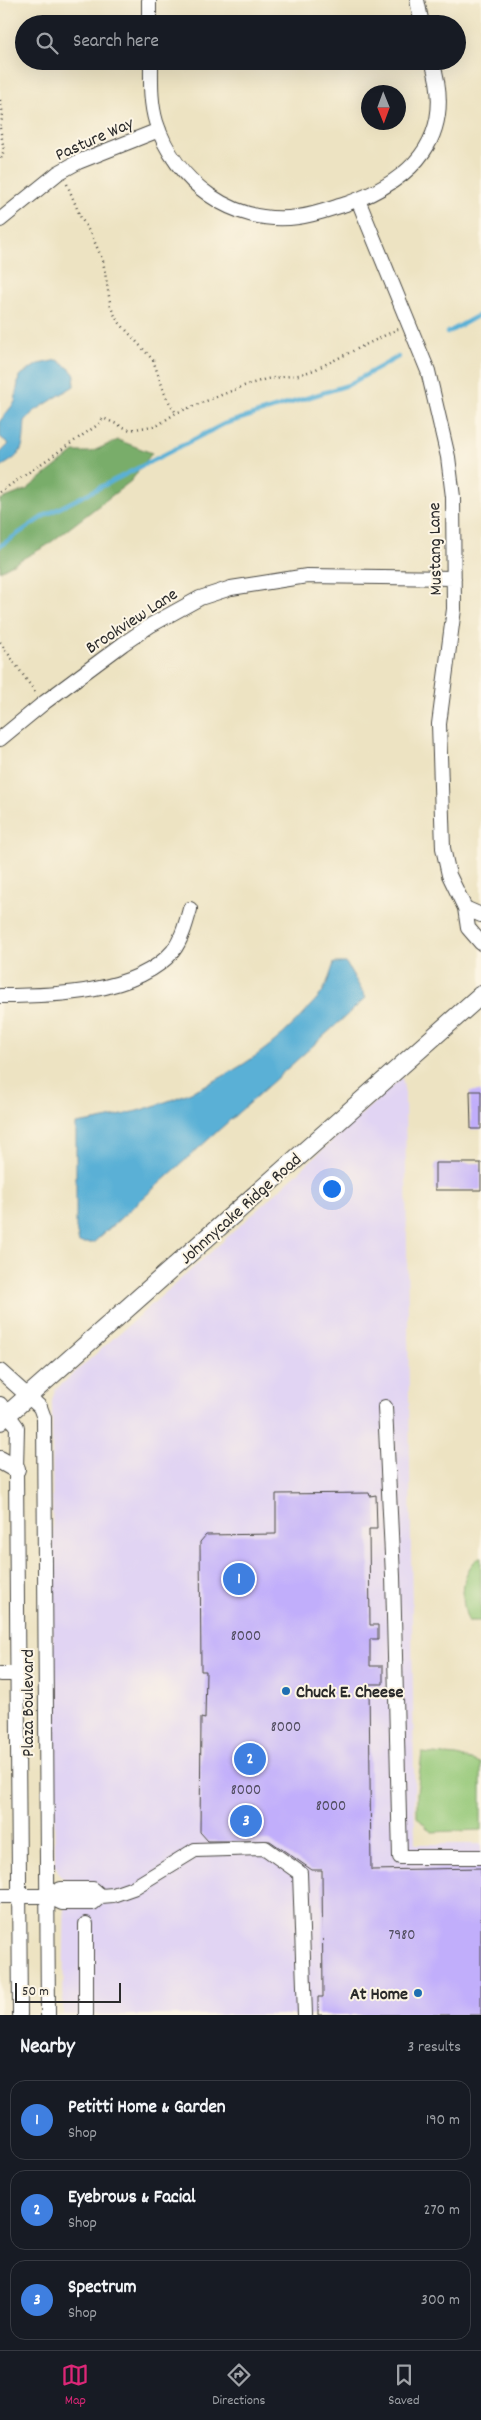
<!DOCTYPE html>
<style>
body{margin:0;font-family:Dekko,sans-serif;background:#20242c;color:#f1f3f6}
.compass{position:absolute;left:361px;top:85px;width:45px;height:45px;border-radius:50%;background:#171b24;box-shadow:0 5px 20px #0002;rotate:179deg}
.scale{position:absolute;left:15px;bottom:12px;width:106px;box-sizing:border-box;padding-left:5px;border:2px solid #2b2b2b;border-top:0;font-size:14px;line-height:18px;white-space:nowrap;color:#2b2b2b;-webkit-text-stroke:4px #fcf5e5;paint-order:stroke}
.you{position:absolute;left:331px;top:1188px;width:18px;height:18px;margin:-12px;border:4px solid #fff;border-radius:50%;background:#1a73e8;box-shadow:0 0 0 8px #1a73e833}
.badge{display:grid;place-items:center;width:32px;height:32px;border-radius:50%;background:#db2777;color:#fff;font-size:16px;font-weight:700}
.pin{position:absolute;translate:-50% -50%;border:2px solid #fff;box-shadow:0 1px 5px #0006}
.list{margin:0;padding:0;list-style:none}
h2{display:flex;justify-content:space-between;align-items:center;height:65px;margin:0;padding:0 20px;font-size:21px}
h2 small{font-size:16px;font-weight:400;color:#9ea1a6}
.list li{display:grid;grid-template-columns:32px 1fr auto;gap:15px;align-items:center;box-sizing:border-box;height:80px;margin:0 10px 10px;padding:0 10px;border:1px solid #363941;border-radius:15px}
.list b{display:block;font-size:19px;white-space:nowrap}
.list p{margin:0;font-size:16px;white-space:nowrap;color:#9ea1a6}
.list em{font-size:16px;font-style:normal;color:#9ea1a6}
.icon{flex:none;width:28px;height:28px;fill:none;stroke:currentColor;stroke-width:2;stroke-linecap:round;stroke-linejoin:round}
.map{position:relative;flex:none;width:481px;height:2015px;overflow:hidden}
.search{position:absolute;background:#171b24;box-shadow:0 5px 20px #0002;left:15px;right:15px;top:15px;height:55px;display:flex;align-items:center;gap:12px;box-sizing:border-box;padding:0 18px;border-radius:28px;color:#9ea1a6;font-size:19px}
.sheet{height:335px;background:#171b24}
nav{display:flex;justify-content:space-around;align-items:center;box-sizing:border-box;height:70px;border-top:1px solid #363941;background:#171b24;font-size:14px;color:#9ea1a6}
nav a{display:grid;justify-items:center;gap:2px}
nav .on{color:#db2777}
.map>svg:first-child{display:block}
</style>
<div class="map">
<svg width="481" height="2015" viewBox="0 0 481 2015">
<rect width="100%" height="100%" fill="#fcf5e5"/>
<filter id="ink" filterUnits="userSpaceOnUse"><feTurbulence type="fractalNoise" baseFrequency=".02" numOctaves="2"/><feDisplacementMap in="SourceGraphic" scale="10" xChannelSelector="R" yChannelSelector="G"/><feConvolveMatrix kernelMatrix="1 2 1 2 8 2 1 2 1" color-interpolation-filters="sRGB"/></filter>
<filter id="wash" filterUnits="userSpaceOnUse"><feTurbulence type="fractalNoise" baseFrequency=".0096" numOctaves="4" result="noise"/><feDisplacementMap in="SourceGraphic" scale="20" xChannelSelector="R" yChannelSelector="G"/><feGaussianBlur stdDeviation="1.12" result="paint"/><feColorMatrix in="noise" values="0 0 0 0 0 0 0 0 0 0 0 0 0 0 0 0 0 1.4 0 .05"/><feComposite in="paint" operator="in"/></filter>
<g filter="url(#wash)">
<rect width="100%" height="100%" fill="#ede3c2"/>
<path fill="#e1d4f3" d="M 402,1077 L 405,1094 L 415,1844 L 481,1844 L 481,2015 L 63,2015 L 65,1879 L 60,1876 L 55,1864 L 53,1733 L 52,1400 L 55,1390 L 210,1253 Z"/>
<path fill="#97c97a" stroke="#617a52" d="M 481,1556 L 481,1621 L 468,1621 C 460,1600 460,1570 481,1556 Z
M 422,1753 L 457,1756 L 481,1763 L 481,1830 L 431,1832 L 417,1817 L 417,1793 Z"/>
<path fill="#79ad6a" stroke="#526c4a" d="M 118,440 L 152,453 L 131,481 L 46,546 L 0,571 L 0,500 L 26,490 L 74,452 L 91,452 Z"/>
<path fill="#5ab0d6" stroke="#426e80" d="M 58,360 L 70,369 L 75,375 L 74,386 L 33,412 L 25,421 C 23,448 25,454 0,467 L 0,453 L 9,444 L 0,437 L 0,421 L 15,402 L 19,376 L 38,364 Z
M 334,963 L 346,963 L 366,998 L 93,1243 L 79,1243 L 76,1228 L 76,1124 C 160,1112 249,1076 306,1011 C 311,1004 319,998 323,991 C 328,982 331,972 334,963 Z"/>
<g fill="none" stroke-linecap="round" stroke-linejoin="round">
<path stroke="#5ab0d6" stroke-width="4.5" d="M 447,333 L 481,314
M 0,546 L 44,516 L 224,424 L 348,385 L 398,357"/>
</g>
<g id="blocks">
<path fill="#c1aefb" d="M 470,1091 L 481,1091 L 481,1129 L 471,1129 Z
M 435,1163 L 481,1163 L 481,1190 L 435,1190 Z
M 369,1493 L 370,1496 L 376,1495 L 377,1529 L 369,1529 L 370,1625 L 378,1625 L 378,1639 L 370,1639 L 370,1666 L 383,1666 L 383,1684 L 369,1684 L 371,1870 L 481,1868 L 481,2015 L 318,2015 L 318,1997 L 323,1997 L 322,1870 L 312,1870 L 270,1841 L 208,1841 L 200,1832 L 201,1718 L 205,1719 L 206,1671 L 201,1671 L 200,1542 L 206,1535 L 276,1534 L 276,1494 Z"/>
</g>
</g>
<g filter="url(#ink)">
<use href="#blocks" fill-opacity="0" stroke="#484742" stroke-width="1"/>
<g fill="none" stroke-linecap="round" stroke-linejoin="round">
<g stroke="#484742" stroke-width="16">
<path id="minor" d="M 149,0 L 149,24
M 417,0 L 422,24
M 151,61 C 151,81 150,102 156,122 C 175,182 233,226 298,217 C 315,215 330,209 346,204 C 414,180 456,136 432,61
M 358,200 L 428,371 L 448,457 L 453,497 L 454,609 L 439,724 L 443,848 L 449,875 L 465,908 L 468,928 L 481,943
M 0,220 L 58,173 L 78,162 L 159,130
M 0,739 L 45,702 L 123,644 L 151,625 L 200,598 L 231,588 L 307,576 L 454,578
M 465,908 L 481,915
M 0,996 C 51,996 137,994 173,951 C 182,939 186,923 190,909
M 0,1371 L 40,1407 L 44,1418 L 48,2015
M 0,1404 L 17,1427 L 16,1469 L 20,2015
M 385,1407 L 393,1576 L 400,1857 L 481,1857
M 0,1674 L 18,1674
M 0,1896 L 47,1896 L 61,1889 L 93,1889 L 101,1896
M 47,1896 L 62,1903 L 93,1903 L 101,1896 L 113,1895 L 133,1888 L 195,1850 L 265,1848 L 300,1873 L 305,2015
M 86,1924 L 86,2015"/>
</g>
<g stroke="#484742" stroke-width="20">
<path id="major" d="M 0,1421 L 481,995
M 0,1460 L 16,1469"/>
</g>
<path stroke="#484742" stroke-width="2.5" stroke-dasharray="1 4" stroke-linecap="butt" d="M 0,100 L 3,114 L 0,128
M 0,128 L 4,150 L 0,162
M 67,184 L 81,218 L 92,236 L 103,261 L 111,308 L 117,320 L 153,360 L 166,397 L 176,413
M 0,492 L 99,424 L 103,418 L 130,430 L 158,425 L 176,413 L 244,386 L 266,379 L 299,375 L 314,370 L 398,329
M 0,642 L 35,692"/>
<use href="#minor" stroke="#fff" stroke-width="14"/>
<use href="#major" stroke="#fff" stroke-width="18"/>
</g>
</g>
<g fill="#1f6fb2" stroke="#fcf5e5" stroke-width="2">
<circle cx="286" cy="1691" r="5"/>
<circle cx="418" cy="1993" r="5"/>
</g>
<g text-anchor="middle" stroke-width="4" stroke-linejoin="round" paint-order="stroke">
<g font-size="15" fill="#504c5f">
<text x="246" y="1640">8000</text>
<text x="286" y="1731">8000</text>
<text x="246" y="1794">8000</text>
<text x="331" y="1810">8000</text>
<text x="402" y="1939">7980</text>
</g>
<g font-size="18" fill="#2b2b2b" stroke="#fcf5e5">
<text transform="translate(94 138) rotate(-24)" y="6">Pasture Way</text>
<text transform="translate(434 549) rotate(-91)" y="6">Mustang Lane</text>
<text transform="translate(131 620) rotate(-33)" y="6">Brookview Lane</text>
<text transform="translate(240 1208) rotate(-42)" y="6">Johnnycake Ridge Road</text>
<text transform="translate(27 1703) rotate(-90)" y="6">Plaza Boulevard</text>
</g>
<g font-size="18" font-weight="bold" fill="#2b2b2b" stroke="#fcf5e5" text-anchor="start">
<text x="296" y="1697">Chuck E. Cheese</text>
<text x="408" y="1999" text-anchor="end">At Home</text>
</g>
</g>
</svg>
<svg class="compass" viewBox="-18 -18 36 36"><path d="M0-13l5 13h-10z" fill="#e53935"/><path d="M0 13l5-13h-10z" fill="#9ea1a6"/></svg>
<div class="scale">50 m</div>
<div class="you"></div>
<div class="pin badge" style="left:239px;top:1579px;background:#3f7fe0">1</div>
<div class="pin badge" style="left:250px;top:1759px;background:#3f7fe0">2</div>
<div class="pin badge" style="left:246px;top:1821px;background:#3f7fe0">3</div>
<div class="search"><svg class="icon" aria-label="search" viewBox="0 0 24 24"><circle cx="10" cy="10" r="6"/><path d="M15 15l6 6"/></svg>Search here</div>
</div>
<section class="sheet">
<h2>Nearby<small>3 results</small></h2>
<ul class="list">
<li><span class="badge" style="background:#3f7fe0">1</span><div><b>Petitti Home &amp; Garden</b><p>Shop</p></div><em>190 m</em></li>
<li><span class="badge" style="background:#3f7fe0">2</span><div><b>Eyebrows &amp; Facial</b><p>Shop</p></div><em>270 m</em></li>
<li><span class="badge" style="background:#3f7fe0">3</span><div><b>Spectrum</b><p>Shop</p></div><em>300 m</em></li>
</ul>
</section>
<nav>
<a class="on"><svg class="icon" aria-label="map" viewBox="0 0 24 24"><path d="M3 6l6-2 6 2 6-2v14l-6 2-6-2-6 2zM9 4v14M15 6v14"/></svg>Map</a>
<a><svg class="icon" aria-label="directions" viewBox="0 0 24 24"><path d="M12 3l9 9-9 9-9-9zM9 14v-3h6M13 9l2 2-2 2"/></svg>Directions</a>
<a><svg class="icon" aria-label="saved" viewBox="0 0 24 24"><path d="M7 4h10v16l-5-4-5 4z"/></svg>Saved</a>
</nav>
